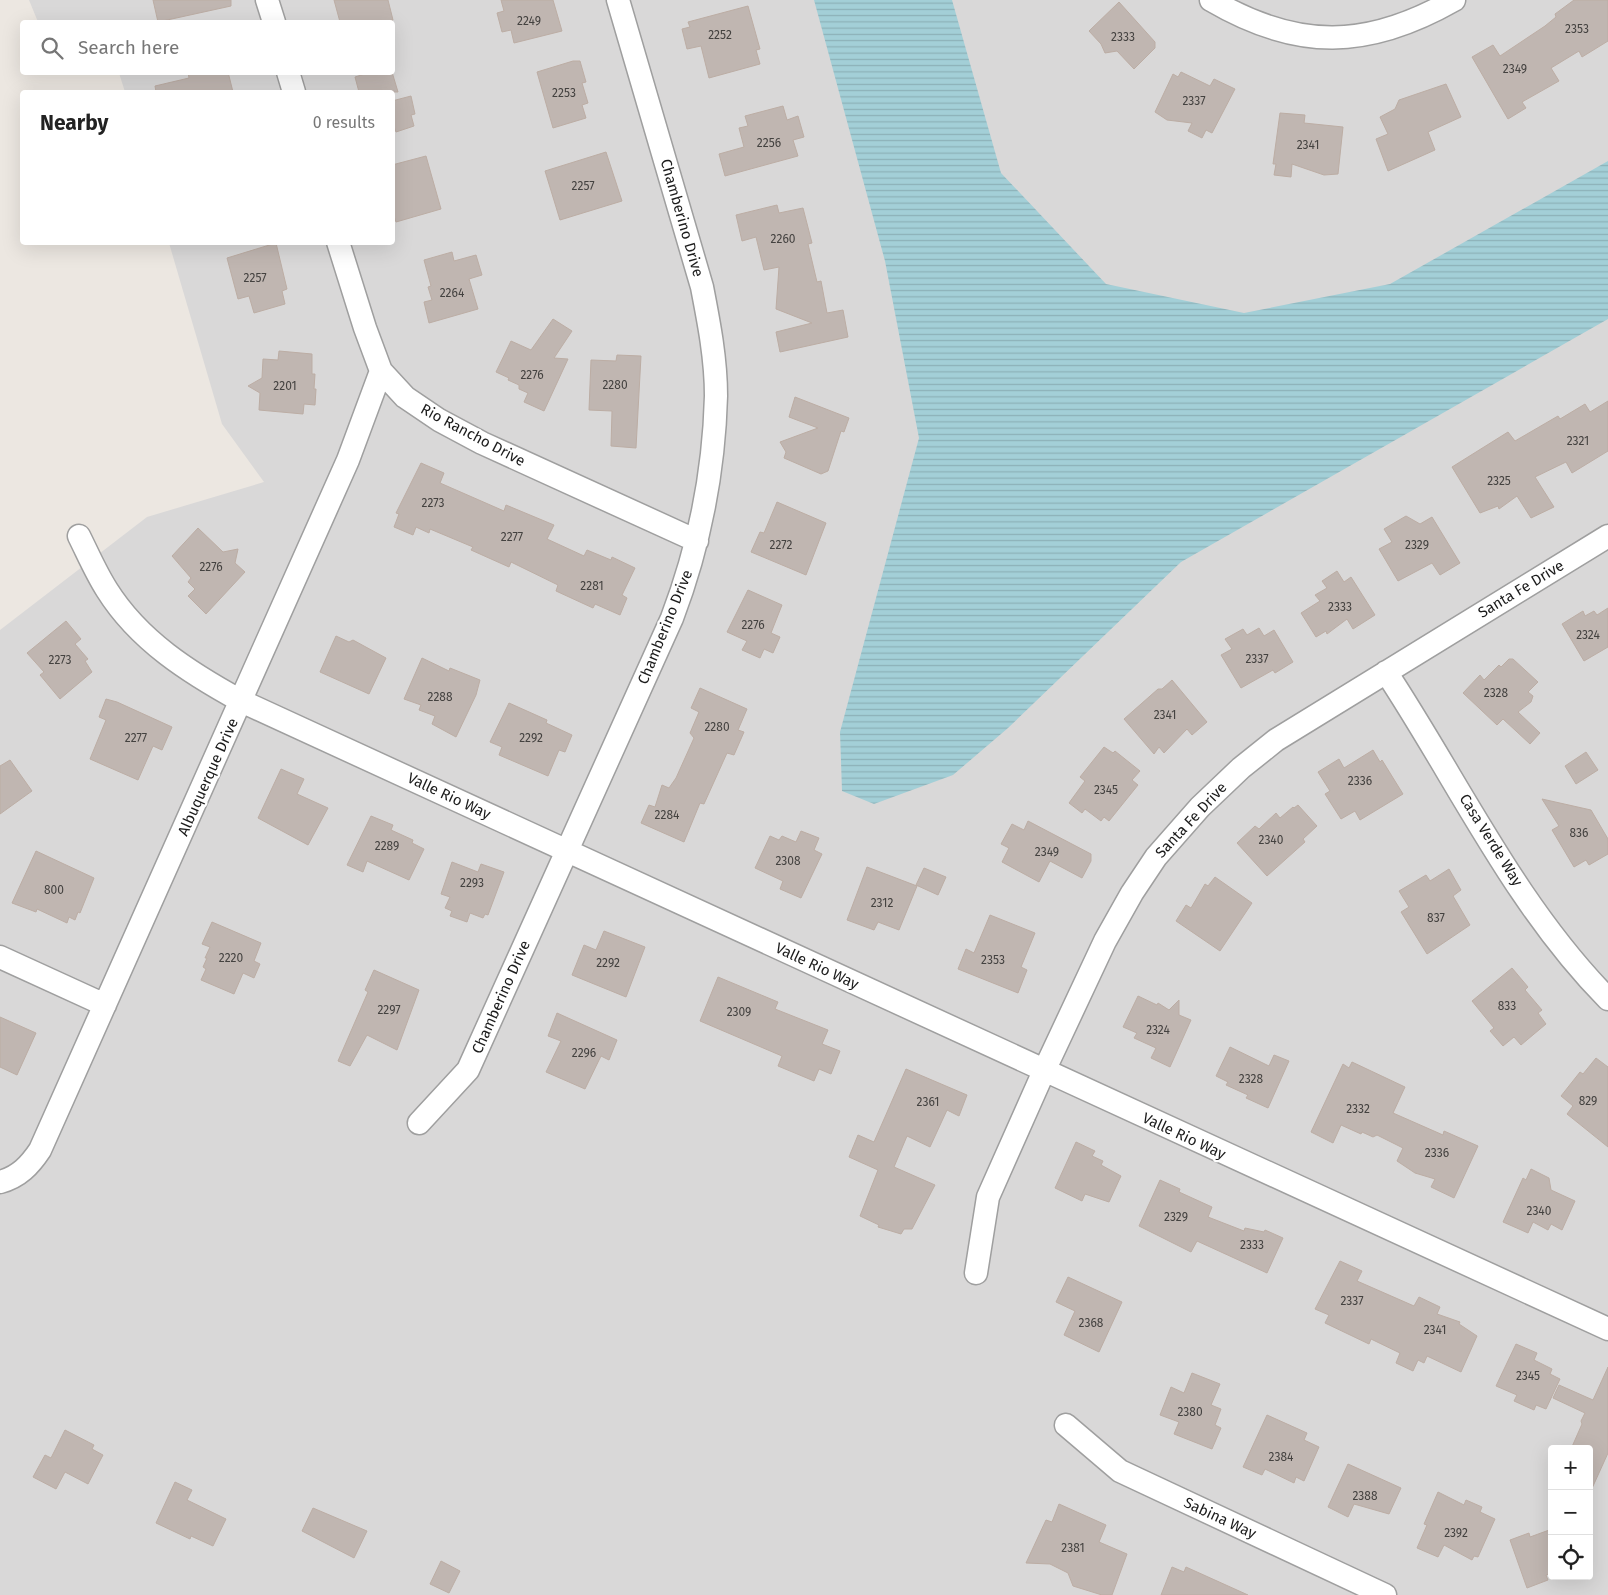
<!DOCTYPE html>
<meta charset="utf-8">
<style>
body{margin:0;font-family:"Fira Sans",sans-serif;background:#f6f6f6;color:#222}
.controls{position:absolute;right:15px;bottom:15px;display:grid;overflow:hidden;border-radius:5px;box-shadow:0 5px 20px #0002}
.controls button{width:45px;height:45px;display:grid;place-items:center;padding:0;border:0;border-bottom:1px solid #e0e0e0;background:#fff;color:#222;font:25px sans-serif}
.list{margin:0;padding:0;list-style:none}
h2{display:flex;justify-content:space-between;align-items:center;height:65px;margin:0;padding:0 20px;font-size:21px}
h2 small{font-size:16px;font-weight:400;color:#767676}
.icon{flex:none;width:28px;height:28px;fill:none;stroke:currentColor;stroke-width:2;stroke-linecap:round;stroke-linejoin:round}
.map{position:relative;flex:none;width:1608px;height:1595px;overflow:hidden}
.search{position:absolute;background:#fff;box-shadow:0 5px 20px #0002;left:20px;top:20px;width:375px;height:55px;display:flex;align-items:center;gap:12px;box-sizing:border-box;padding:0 18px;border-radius:5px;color:#767676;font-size:19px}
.panel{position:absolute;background:#fff;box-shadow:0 5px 20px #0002;left:20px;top:90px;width:375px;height:155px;border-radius:5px}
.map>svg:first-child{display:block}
</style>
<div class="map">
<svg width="1608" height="1595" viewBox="0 0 1608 1595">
<defs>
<pattern id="water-rules" width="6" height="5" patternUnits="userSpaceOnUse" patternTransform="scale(1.25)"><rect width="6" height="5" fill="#a3cfd7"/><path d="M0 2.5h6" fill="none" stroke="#8cb1b8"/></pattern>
</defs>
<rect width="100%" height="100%" fill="#ece7e1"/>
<path fill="#d9d8d8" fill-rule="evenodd" d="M 29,0 L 1608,0 L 1608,1595 L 0,1595 L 0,630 L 147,517 L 264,482 L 222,424 L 169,243 L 392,242 L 392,92 L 125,92 L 119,73 L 392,72 L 392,22 L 38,22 ZM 1552,1449 L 1589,1449 L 1589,1576 L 1552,1576 Z"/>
<path fill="url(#water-rules)" d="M 814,0 L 952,0 L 1001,173 L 1106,284 L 1244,313 L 1390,284 L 1608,161 L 1608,319 L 1181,562 L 1008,728 L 953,775 L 874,804 L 842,791 L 840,732 L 919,438 L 885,261 Z"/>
<path fill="#c0b6b1" stroke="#bcada4" d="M 153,0 L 231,0 L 231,6 L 158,22 Z
M 334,0 L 388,0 L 393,20 L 381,22 L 340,22 Z
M 501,0 L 553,0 L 562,31 L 514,43 L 511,30 L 502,32 L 497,13 L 504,11 Z
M 1574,0 L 1608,0 L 1608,41 L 1582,57 L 1579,51 L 1551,68 L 1559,81 L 1522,102 L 1526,108 L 1508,119 L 1472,57 L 1493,45 L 1500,56 L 1545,26 L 1556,17 L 1555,14 Z
M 1119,2 L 1155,42 L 1155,48 L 1134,69 L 1117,51 L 1105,53 L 1101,44 L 1089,31 Z
M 748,6 L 760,49 L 756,50 L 760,64 L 709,78 L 701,46 L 687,49 L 682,29 L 690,27 L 688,22 Z
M 573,61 L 580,61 L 586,82 L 582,83 L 588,103 L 582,105 L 586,118 L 553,128 L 537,72 Z
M 188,72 L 228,72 L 233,92 L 156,92 L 155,86 L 189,78 Z
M 371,72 L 392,72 L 398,92 L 359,92 L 355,77 Z
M 1181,72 L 1210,86 L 1214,79 L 1235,89 L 1212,133 L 1206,130 L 1202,138 L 1188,131 L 1192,123 L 1167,120 L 1155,112 L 1173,74 L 1178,77 Z
M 1446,84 L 1461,117 L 1428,132 L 1435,150 L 1388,171 L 1376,139 L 1388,134 L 1380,117 L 1395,109 L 1399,100 Z
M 411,96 L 415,114 L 411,115 L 414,126 L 396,132 L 392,121 L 392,101 Z
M 783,106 L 787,120 L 798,116 L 804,137 L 793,140 L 798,156 L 725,176 L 719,154 L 744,147 L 739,128 L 748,126 L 745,116 Z
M 1280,113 L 1305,115 L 1304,123 L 1343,127 L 1338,174 L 1324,175 L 1292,164 L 1291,177 L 1274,175 L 1276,164 L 1273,164 Z
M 606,152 L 622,201 L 560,220 L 545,171 Z
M 426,156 L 441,209 L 396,222 L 392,210 L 392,165 Z
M 777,205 L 779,213 L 803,208 L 812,243 L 808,244 L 817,282 L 821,281 L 827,313 L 843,310 L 848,337 L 780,352 L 776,332 L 812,323 L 776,309 L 779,267 L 764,270 L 756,237 L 742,241 L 736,215 Z
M 276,243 L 287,289 L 282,291 L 285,304 L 254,313 L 249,296 L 238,299 L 227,258 Z
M 452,252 L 454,261 L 476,255 L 482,275 L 469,279 L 478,309 L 429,323 L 424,302 L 432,300 L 428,287 L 431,286 L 424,260 Z
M 553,319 L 572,331 L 554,358 L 568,359 L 544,411 L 524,402 L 528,393 L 519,389 L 519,385 L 508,380 L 509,378 L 496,372 L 511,341 L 531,350 Z
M 279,351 L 312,354 L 312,374 L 315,374 L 314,389 L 316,389 L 315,405 L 304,404 L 303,414 L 259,410 L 260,393 L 248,386 L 262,378 L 263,359 L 278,360 Z
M 617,355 L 641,356 L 636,448 L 611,446 L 612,411 L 589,410 L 591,360 L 616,361 Z
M 795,397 L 849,418 L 844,432 L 841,431 L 828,471 L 821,474 L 784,458 L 786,452 L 780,442 L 818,428 L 789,417 Z
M 1608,401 L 1608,451 L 1572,473 L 1566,462 L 1535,477 L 1554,507 L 1531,518 L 1517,496 L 1499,509 L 1498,506 L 1480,513 L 1452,467 L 1508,432 L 1515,441 L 1558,416 L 1560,419 L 1585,404 L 1590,412 Z
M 421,463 L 444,473 L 440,483 L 504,511 L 506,505 L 554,525 L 547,539 L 584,556 L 587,550 L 611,560 L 612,557 L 635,568 L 622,595 L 627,598 L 620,615 L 595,604 L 593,608 L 556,591 L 558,585 L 511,562 L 509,567 L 471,550 L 473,547 L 430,529 L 429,533 L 416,527 L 413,535 L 394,527 L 399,514 L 396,513 Z
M 777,502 L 826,523 L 806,575 L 751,552 L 760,532 L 764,533 Z
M 1406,516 L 1420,524 L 1432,517 L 1460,563 L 1440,575 L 1432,563 L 1398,581 L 1379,549 L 1392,542 L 1384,529 Z
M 198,528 L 223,552 L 238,549 L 235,563 L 245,572 L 206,614 L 188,596 L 195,589 L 188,582 L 191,578 L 172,556 Z
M 1337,571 L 1344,582 L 1351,577 L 1375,615 L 1353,629 L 1347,619 L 1327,634 L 1326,631 L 1316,637 L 1301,613 L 1320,601 L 1315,595 L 1327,588 L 1322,581 Z
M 748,590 L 782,605 L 771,633 L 780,637 L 773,653 L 764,649 L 760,658 L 742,650 L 747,641 L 727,632 Z
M 1608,608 L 1608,647 L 1584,661 L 1562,624 L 1583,611 L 1585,616 L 1594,611 L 1597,615 Z
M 66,621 L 81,639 L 75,644 L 88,659 L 85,661 L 92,672 L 60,699 L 40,675 L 44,672 L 27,653 Z
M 1259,628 L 1264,636 L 1274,630 L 1293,662 L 1275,673 L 1273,670 L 1241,688 L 1221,655 L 1232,649 L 1225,639 L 1243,629 L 1247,635 Z
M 336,636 L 349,642 L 353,640 L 386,658 L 369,694 L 320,672 Z
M 422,658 L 449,671 L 450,668 L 480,680 L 476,695 L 456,737 L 432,724 L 435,716 L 419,710 L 421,705 L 404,699 Z
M 1509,659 L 1513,659 L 1538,682 L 1528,692 L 1533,696 L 1531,702 L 1518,712 L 1540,733 L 1530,744 L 1503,719 L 1497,725 L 1463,693 L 1480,675 L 1484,680 L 1499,665 L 1501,667 Z
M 1172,680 L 1207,722 L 1192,735 L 1187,729 L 1164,753 L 1159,747 L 1154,754 L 1124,719 L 1158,689 L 1162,689 Z
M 700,688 L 747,709 L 738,730 L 744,732 L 734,755 L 727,753 L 704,804 L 700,803 L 684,842 L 641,823 L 649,805 L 655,807 L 662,785 L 669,788 L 676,778 L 694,738 L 690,733 L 699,712 L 691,708 Z
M 106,699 L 117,702 L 172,727 L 162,750 L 153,746 L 138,780 L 90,759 L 106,720 L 99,717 Z
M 509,703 L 547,720 L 546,723 L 572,735 L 565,752 L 559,750 L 548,776 L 499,755 L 502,747 L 490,742 Z
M 1104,747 L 1113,753 L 1115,751 L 1140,771 L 1132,780 L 1138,785 L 1109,821 L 1104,817 L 1101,821 L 1085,809 L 1082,813 L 1069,803 L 1085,781 L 1080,777 Z
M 1373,750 L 1380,762 L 1382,760 L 1403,794 L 1360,820 L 1355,811 L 1341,819 L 1325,794 L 1330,791 L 1318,772 L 1339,759 L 1344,768 Z
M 1586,752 L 1598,770 L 1576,784 L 1565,766 Z
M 10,760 L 32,791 L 0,814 L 0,766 Z
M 281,769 L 304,779 L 297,794 L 328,808 L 308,845 L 258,818 Z
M 1542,799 L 1591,810 L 1608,839 L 1608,854 L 1589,865 L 1586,860 L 1574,867 L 1552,830 L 1559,826 Z
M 1298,805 L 1317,826 L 1303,839 L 1305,842 L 1267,876 L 1237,843 L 1255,826 L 1259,829 L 1276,813 L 1280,818 L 1293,807 L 1294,808 Z
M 371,816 L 393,825 L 391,830 L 413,840 L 412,843 L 424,849 L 409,880 L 367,861 L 363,872 L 347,865 Z
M 1028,821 L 1091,854 L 1091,861 L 1082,878 L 1050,861 L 1039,882 L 1002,862 L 1009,848 L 1001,844 L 1012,824 L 1024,830 Z
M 801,831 L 819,838 L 814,850 L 822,854 L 801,898 L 780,889 L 783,881 L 755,868 L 770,836 L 779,840 L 782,836 L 796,842 Z
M 36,851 L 94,878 L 80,913 L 78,912 L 75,920 L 69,917 L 67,923 L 37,909 L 36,912 L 12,903 Z
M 452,862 L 478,872 L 481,864 L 504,872 L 488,915 L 485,914 L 483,918 L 470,913 L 467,922 L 450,916 L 452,911 L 445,908 L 450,897 L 441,894 Z
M 867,867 L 917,886 L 899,930 L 878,922 L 874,930 L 847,920 Z
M 924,868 L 946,877 L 938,895 L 916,885 Z
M 1449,869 L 1461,890 L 1453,896 L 1470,925 L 1427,954 L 1401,912 L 1409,907 L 1399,891 L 1426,875 L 1430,881 Z
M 1215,877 L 1252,903 L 1220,951 L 1176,921 L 1186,905 L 1191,908 L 1205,884 L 1208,886 Z
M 990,915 L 1035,933 L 1021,967 L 1027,970 L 1018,993 L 958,969 L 966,949 L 974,953 Z
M 212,922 L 261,943 L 254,961 L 260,964 L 254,978 L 243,973 L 234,994 L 201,980 L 206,969 L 203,967 L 207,958 L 205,958 L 210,947 L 202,944 Z
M 604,931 L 645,947 L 626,997 L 572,975 L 584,945 L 596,950 Z
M 1512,968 L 1528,987 L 1525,990 L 1542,1010 L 1538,1013 L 1546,1024 L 1521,1045 L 1514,1037 L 1503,1046 L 1490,1031 L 1494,1028 L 1472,1001 Z
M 374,970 L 419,990 L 397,1050 L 367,1035 L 350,1066 L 338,1061 L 368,992 L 365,990 Z
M 718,977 L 778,1002 L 775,1009 L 828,1030 L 822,1044 L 840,1051 L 831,1074 L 819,1069 L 814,1081 L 778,1066 L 782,1056 L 700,1021 Z
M 1138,996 L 1157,1005 L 1158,1003 L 1169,1010 L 1179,1000 L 1179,1015 L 1191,1020 L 1170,1067 L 1151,1058 L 1156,1048 L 1134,1038 L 1137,1033 L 1123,1027 Z
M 557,1013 L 617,1040 L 609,1060 L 601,1056 L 585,1089 L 546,1072 L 561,1041 L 548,1036 Z
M 0,1017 L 36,1033 L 17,1075 L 0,1067 Z
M 1230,1047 L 1269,1066 L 1274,1055 L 1289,1061 L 1268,1108 L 1246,1098 L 1248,1095 L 1226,1085 L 1228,1082 L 1216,1076 Z
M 1596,1058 L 1608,1067 L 1608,1147 L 1567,1114 L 1573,1106 L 1561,1096 L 1580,1072 L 1583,1074 Z
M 1352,1062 L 1405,1087 L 1393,1113 L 1443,1135 L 1444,1131 L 1478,1146 L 1454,1198 L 1431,1187 L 1435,1179 L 1415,1173 L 1397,1161 L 1403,1148 L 1377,1135 L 1373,1137 L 1362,1132 L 1361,1134 L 1341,1125 L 1333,1143 L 1311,1132 L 1343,1064 L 1349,1068 Z
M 906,1069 L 967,1095 L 959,1116 L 947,1110 L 930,1147 L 907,1136 L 894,1167 L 935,1185 L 912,1229 L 904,1229 L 901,1234 L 878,1227 L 879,1225 L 860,1216 L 878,1170 L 849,1157 L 858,1135 L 874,1142 Z
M 1076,1142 L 1095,1151 L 1092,1156 L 1103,1161 L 1101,1165 L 1121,1176 L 1109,1202 L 1085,1194 L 1082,1201 L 1055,1188 Z
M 1531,1169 L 1549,1178 L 1551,1190 L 1575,1201 L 1562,1230 L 1551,1224 L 1548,1230 L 1533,1222 L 1528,1233 L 1503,1222 L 1523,1178 L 1526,1180 Z
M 1160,1180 L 1180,1189 L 1179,1192 L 1212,1207 L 1208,1217 L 1244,1231 L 1245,1228 L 1264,1232 L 1265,1230 L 1283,1238 L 1267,1273 L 1197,1241 L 1191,1252 L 1139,1226 Z
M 1340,1261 L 1362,1271 L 1357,1281 L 1414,1306 L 1419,1297 L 1440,1307 L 1437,1314 L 1460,1322 L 1459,1324 L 1477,1336 L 1461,1372 L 1427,1356 L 1424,1363 L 1418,1360 L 1413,1371 L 1396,1363 L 1400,1353 L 1371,1339 L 1369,1344 L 1325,1323 L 1329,1315 L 1315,1309 Z
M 1068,1277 L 1122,1302 L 1099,1352 L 1064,1335 L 1075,1311 L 1056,1302 Z
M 1516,1344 L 1537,1353 L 1534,1360 L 1552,1369 L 1550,1374 L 1560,1379 L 1546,1409 L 1536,1405 L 1534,1410 L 1514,1401 L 1517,1395 L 1496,1386 Z
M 1608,1367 L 1608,1453 L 1589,1495 L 1589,1449 L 1571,1449 L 1582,1424 L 1581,1421 L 1585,1413 L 1553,1398 L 1559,1385 L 1593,1400 Z
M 1192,1373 L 1220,1384 L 1211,1405 L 1221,1409 L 1215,1425 L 1221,1428 L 1212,1449 L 1174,1434 L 1179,1422 L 1160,1415 L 1171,1387 L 1184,1393 Z
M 1267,1415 L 1307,1433 L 1304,1440 L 1319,1447 L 1304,1481 L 1296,1477 L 1294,1483 L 1265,1469 L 1262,1475 L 1243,1467 Z
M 65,1430 L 94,1445 L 92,1449 L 103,1455 L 88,1484 L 65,1472 L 56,1489 L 33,1477 L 45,1455 L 51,1458 Z
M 1348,1464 L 1401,1488 L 1389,1514 L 1354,1504 L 1348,1517 L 1328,1507 Z
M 175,1482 L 192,1490 L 187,1500 L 226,1519 L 213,1546 L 191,1536 L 190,1539 L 156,1523 Z
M 1438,1492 L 1464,1505 L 1466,1500 L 1482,1507 L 1480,1512 L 1495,1519 L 1478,1557 L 1474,1556 L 1472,1560 L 1444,1545 L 1438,1557 L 1417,1548 L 1427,1525 L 1424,1524 Z
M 1059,1504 L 1106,1525 L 1099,1542 L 1127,1554 L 1112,1595 L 1102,1595 L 1073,1586 L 1068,1573 L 1050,1564 L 1026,1563 L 1046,1520 L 1052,1522 Z
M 313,1508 L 367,1531 L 354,1558 L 302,1531 Z
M 1552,1529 L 1552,1573 L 1546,1575 L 1548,1580 L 1527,1588 L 1510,1540 L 1529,1533 L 1530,1537 Z
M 441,1561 L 460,1571 L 449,1593 L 430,1584 Z
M 1172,1567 L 1184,1572 L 1186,1567 L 1248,1595 L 1161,1595 Z"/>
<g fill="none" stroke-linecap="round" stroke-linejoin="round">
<g stroke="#9f9f9f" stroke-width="25">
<path id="street" d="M 267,0 L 274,22
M 1211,0 C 1298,51 1368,49 1454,0
M 288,72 L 294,92
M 338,242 L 365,328 L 381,371 L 405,397 L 439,420 L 482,443 L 697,541
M 79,536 C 88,554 96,573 107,590 C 139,641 190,673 241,701 L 1608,1329
M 1386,672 C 1458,781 1515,905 1608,999
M 0,957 L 105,1005
M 419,1123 L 468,1070 L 672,618 C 699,547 714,473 716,396 C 716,359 709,323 702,287 L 618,0
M 0,1182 C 19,1177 30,1165 40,1150 L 348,460 L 381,371
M 976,1273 L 988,1197 L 1044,1071 L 1105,941 L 1132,893 L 1156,857 L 1200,807 L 1241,768 L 1276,740 L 1608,536
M 1066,1425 L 1120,1471 L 1385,1595"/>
</g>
<use href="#street" stroke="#fff" stroke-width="22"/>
</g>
<g text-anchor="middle" stroke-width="4.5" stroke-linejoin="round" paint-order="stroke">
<g font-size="12" fill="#444240">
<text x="529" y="25">2249</text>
<text x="1577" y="33">2353</text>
<text x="720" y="39">2252</text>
<text x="1123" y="41">2333</text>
<text x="1515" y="73">2349</text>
<text x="564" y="97">2253</text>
<text x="1194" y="105">2337</text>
<text x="769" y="147">2256</text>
<text x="1308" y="149">2341</text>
<text x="583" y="190">2257</text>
<text x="783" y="243">2260</text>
<text x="255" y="282">2257</text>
<text x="452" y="297">2264</text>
<text x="532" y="379">2276</text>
<text x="615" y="389">2280</text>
<text x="285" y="390">2201</text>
<text x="1578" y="445">2321</text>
<text x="1499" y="485">2325</text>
<text x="433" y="507">2273</text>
<text x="512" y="541">2277</text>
<text x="781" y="549">2272</text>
<text x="1417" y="549">2329</text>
<text x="211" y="571">2276</text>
<text x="592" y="590">2281</text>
<text x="1340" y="611">2333</text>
<text x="753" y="629">2276</text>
<text x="1588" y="639">2324</text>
<text x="1257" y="663">2337</text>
<text x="60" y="664">2273</text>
<text x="1496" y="697">2328</text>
<text x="440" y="701">2288</text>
<text x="1165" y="719">2341</text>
<text x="717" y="731">2280</text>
<text x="136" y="742">2277</text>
<text x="531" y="742">2292</text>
<text x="1360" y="785">2336</text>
<text x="1106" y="794">2345</text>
<text x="667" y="819">2284</text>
<text x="1579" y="837">836</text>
<text x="1271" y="844">2340</text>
<text x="387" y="850">2289</text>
<text x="1047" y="856">2349</text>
<text x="788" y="865">2308</text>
<text x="472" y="887">2293</text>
<text x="54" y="894">800</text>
<text x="882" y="907">2312</text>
<text x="1436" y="922">837</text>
<text x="231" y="962">2220</text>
<text x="993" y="964">2353</text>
<text x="608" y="967">2292</text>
<text x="1507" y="1010">833</text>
<text x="389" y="1014">2297</text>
<text x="739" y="1016">2309</text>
<text x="1158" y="1034">2324</text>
<text x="584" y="1057">2296</text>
<text x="1251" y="1083">2328</text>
<text x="1588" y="1105">829</text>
<text x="928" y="1106">2361</text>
<text x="1358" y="1113">2332</text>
<text x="1437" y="1157">2336</text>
<text x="1539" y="1215">2340</text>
<text x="1176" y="1221">2329</text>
<text x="1252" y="1249">2333</text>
<text x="1352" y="1305">2337</text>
<text x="1091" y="1327">2368</text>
<text x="1435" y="1334">2341</text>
<text x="1528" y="1380">2345</text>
<text x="1190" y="1416">2380</text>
<text x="1281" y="1461">2384</text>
<text x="1365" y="1500">2388</text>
<text x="1456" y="1537">2392</text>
<text x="1073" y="1552">2381</text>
</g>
<g font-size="15" fill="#1b1b1b" stroke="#fff">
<text transform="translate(682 218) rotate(74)" y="5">Chamberino Drive</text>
<text transform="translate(473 435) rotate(28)" y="5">Rio Rancho Drive</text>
<text transform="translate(1521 589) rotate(-31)" y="5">Santa Fe Drive</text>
<text transform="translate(665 627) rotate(-68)" y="5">Chamberino Drive</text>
<text transform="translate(208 777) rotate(-66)" y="5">Albuquerque Drive</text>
<text transform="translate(449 796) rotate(25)" y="5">Valle Rio Way</text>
<text transform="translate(1191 820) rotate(-47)" y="5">Santa Fe Drive</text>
<text transform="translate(1491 840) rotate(58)" y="5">Casa Verde Way</text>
<text transform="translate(817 966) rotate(25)" y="5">Valle Rio Way</text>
<text transform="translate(501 997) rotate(-66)" y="5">Chamberino Drive</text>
<text transform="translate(1184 1136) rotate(25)" y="5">Valle Rio Way</text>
<text transform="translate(1220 1518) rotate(25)" y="5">Sabina Way</text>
</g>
</g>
</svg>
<div class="controls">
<button>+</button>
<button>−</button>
<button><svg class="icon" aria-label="locate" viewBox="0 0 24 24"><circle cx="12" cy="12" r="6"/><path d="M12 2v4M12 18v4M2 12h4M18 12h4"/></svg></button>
</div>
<div class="search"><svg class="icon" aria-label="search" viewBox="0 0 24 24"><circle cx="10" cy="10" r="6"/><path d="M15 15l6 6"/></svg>Search here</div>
<section class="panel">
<h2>Nearby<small>0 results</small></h2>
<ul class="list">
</ul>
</section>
</div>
